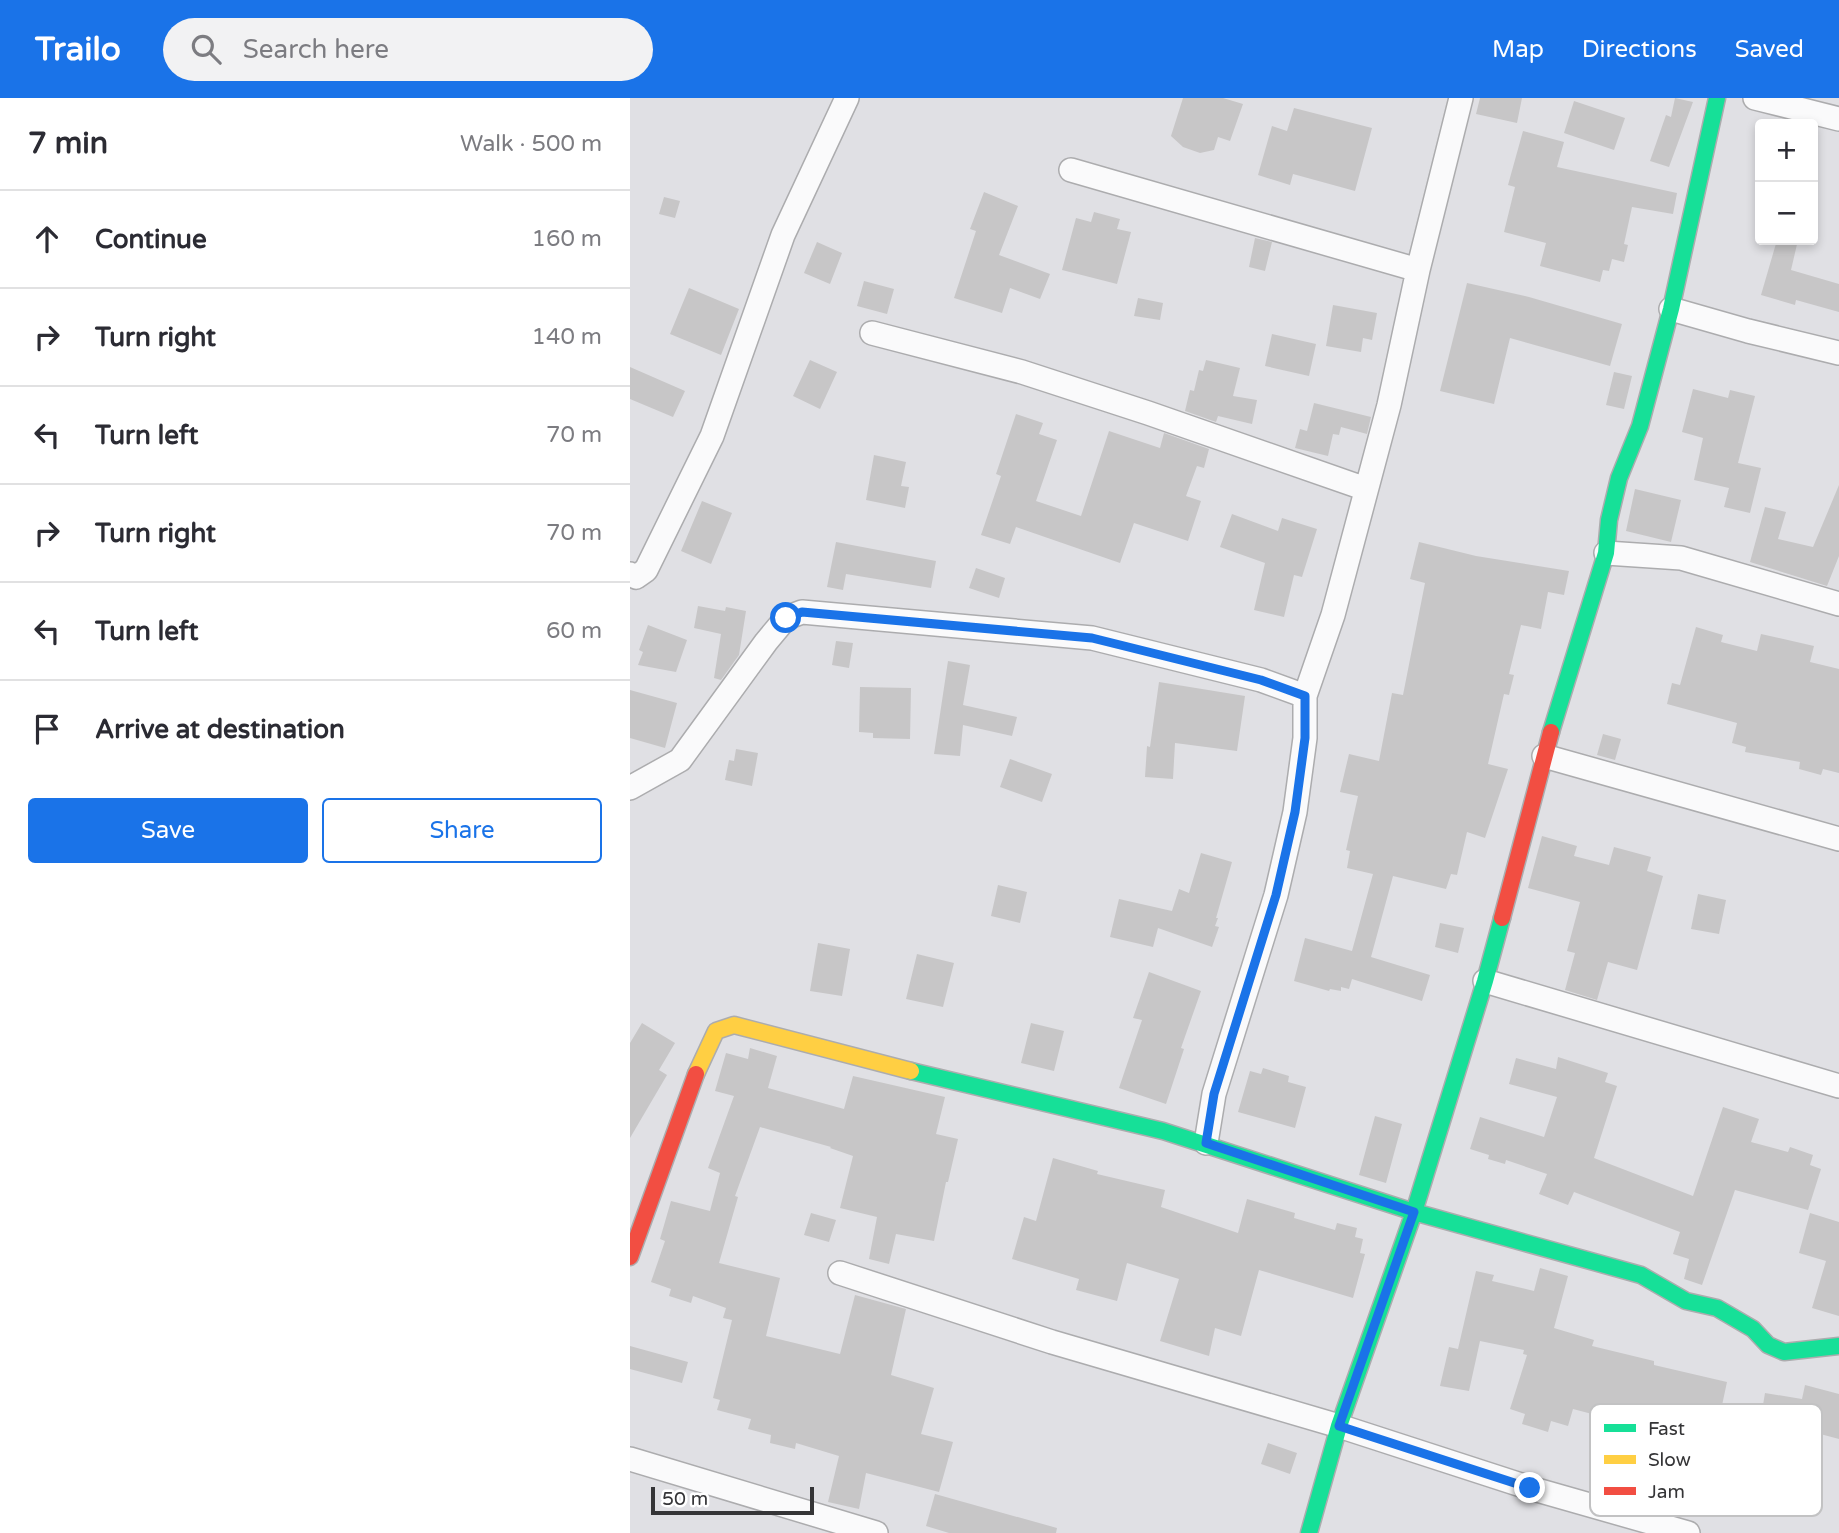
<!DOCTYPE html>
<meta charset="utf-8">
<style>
body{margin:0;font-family:"Varela Round",sans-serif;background:#f2f2f3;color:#2b2b33}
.controls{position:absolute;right:21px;top:21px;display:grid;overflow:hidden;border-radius:7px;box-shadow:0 4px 10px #0003}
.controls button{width:63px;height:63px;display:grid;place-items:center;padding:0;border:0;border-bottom:2px solid #e1e1e2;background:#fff;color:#2b2b33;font:35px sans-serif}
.scale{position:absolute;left:21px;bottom:18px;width:163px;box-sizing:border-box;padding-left:7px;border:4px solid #353537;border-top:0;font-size:19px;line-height:24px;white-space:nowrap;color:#353537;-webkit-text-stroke:5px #fff;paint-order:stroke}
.stop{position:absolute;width:21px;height:21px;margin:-16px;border:5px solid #1a73e8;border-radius:50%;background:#fff}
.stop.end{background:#1a73e8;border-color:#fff;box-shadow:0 2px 7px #0008}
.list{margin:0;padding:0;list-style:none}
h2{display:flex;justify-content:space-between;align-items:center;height:91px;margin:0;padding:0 28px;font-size:30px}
h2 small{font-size:23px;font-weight:400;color:#7c7c81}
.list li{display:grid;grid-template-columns:46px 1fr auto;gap:21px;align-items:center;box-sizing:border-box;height:98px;padding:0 28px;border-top:2px solid #e1e1e2}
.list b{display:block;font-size:26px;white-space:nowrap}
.list em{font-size:23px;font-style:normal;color:#7c7c81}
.actions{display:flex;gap:14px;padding:21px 28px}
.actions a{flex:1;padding:16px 0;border:2px solid #1a73e8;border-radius:7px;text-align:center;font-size:24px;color:#1a73e8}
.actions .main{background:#1a73e8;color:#fff}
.icon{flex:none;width:38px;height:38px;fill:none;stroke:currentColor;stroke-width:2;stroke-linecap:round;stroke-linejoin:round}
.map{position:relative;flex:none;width:1209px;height:1435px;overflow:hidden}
header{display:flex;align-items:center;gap:42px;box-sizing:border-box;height:98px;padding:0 35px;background:#1a73e8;color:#fff}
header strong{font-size:33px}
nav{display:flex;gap:38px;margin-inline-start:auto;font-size:24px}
.search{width:490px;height:63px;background:#f2f2f3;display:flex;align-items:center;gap:18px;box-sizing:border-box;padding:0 24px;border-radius:38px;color:#7c7c81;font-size:26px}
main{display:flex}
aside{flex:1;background:#fff}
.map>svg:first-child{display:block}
</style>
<header>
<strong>Trailo</strong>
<div class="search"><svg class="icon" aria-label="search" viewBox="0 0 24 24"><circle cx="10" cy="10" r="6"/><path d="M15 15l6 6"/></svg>Search here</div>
<nav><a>Map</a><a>Directions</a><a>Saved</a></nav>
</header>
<main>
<aside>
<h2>7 min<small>Walk · 500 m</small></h2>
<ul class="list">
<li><svg class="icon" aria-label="ahead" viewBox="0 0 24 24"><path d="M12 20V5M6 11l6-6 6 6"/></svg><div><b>Continue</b></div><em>160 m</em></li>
<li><svg class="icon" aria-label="right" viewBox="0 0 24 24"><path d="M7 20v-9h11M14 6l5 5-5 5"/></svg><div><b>Turn right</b></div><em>140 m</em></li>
<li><svg class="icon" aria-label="left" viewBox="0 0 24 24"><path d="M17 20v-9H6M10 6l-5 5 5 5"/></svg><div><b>Turn left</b></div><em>70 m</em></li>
<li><svg class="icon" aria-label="right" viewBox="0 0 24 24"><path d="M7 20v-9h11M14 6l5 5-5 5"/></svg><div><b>Turn right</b></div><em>70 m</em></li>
<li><svg class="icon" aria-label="left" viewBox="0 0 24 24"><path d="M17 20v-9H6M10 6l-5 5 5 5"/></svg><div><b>Turn left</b></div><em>60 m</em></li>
<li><svg class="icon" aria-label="arrive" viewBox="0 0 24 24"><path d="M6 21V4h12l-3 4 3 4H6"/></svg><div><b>Arrive at destination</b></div></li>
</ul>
<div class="actions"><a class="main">Save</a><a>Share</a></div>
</aside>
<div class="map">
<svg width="1209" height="1435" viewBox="0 0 1209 1435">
<rect width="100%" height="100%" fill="#e0e0e4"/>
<path fill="#c7c6c7" d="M 553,0 L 593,0 L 613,6 L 600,43 L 588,39 L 584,52 L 570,55 L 553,49 L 541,38 Z
M 850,0 L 892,0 L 887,25 L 846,16 Z
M 1045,0 L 1063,4 L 1039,69 L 1020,63 L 1036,17 L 1041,19 Z
M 944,3 L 995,20 L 984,52 L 934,35 Z
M 664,10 L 742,30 L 725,93 L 663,76 L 660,87 L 628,77 L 642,28 L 657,33 Z
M 893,33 L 934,44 L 927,69 L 1047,95 L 1043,116 L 1002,109 L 994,146 L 998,147 L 994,164 L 982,161 L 979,173 L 973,172 L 970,184 L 910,168 L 916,145 L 874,134 L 885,89 L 878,87 Z
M 354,94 L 388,108 L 369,157 L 420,176 L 410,201 L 380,190 L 372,215 L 324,200 L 346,133 L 340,131 Z
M 34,99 L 50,103 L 45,120 L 29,116 Z
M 464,114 L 490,121 L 487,131 L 501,134 L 487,186 L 432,172 L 446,120 L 461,124 Z
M 625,140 L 642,144 L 635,173 L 619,169 Z
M 1147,142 L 1168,142 L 1161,172 L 1209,186 L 1209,214 L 1166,202 L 1165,207 L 1131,197 Z
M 187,144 L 212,155 L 200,186 L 174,175 Z
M 234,183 L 264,191 L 257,216 L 227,208 Z
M 837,185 L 899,199 L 992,226 L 980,268 L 880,240 L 864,306 L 810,293 Z
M 59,190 L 109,211 L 91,257 L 40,236 Z
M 508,200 L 533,205 L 530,222 L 504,218 Z
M 703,207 L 747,215 L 742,242 L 733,240 L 731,254 L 696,248 Z
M 642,236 L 686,246 L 679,278 L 635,268 Z
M 180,262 L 207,274 L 190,311 L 163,298 Z
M 576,262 L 610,270 L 603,298 L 627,302 L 622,326 L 588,318 L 586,324 L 555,313 L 560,292 L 564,293 L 569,272 L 573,273 Z
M 0,269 L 55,293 L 43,319 L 0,301 Z
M 984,274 L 1002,278 L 994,311 L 976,307 Z
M 1063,291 L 1098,300 L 1100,292 L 1125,298 L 1108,365 L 1131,370 L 1120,415 L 1094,409 L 1099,390 L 1064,382 L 1073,340 L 1052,334 Z
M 684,305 L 741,319 L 737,336 L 711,329 L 709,337 L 703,336 L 698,358 L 665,350 L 670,331 L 677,333 Z
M 386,316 L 413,325 L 409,336 L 427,342 L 406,403 L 451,418 L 479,333 L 530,350 L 534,335 L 579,351 L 574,370 L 567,368 L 556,398 L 571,403 L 558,443 L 504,425 L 490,465 L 386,429 L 380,446 L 351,437 L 371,378 L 366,376 Z
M 244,357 L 276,364 L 271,388 L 279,389 L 275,410 L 236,402 Z
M 1209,387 L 1209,458 L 1197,488 L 1120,464 L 1135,409 L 1156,414 L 1148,441 L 1183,449 Z
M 1005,391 L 1051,402 L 1041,444 L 996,433 Z
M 72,403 L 102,415 L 81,466 L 51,453 Z
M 602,416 L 648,433 L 652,420 L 687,431 L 672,479 L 664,477 L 654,519 L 624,512 L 635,465 L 590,449 Z
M 206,444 L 306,463 L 301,490 L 216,476 L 213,492 L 197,489 Z
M 789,444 L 846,458 L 939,473 L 934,497 L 918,494 L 911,531 L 891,527 L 879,576 L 884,577 L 879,597 L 874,596 L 858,666 L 878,671 L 855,740 L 837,734 L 827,777 L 821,776 L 816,791 L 763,778 L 741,859 L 800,877 L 792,903 L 722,881 L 719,891 L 711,889 L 711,893 L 700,891 L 699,893 L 664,883 L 675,840 L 722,853 L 743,776 L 717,770 L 720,753 L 716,752 L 728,698 L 710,694 L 719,656 L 749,663 L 762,595 L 773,597 L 795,485 L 780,481 Z
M 346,470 L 375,480 L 369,500 L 339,490 Z
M 68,508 L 95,513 L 96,509 L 116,513 L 109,557 L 91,582 L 84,580 L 91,536 L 64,530 Z
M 18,527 L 57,542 L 46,574 L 8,567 L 13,554 L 9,552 Z
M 1066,529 L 1093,537 L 1091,544 L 1127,553 L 1131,536 L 1184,548 L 1180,564 L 1209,571 L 1209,675 L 1193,671 L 1191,677 L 1169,671 L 1170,664 L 1115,654 L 1116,649 L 1102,645 L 1107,625 L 1037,606 L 1042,585 L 1050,587 Z
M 206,543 L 223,545 L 219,570 L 202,567 Z
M 318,563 L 340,567 L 333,607 L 387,619 L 382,638 L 333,627 L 330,658 L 304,656 Z
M 529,584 L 615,598 L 607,653 L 545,645 L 543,681 L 515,679 L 517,648 L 520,649 Z
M 230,589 L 281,590 L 280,641 L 243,640 L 243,635 L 229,634 Z
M 0,592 L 47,605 L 35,650 L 0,640 Z
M 973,636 L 991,641 L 985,662 L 967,657 Z
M 106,651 L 128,655 L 122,688 L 95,682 L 99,662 L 104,663 Z
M 380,661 L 422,676 L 412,704 L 370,689 Z
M 912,738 L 947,748 L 944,758 L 979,767 L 984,749 L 1021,759 L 1017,773 L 1033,778 L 1007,872 L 978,864 L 967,902 L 935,892 L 945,855 L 937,853 L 950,804 L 898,790 Z
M 571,755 L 602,764 L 586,820 L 588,820 L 585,828 L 589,829 L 582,849 L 528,830 L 523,849 L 480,839 L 489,801 L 542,813 L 549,791 L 559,795 Z
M 368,787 L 397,794 L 390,825 L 361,818 Z
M 1068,796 L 1096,802 L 1089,836 L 1061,831 Z
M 810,825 L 834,830 L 828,855 L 805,849 Z
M 188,845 L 220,851 L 212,898 L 180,893 Z
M 287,856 L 324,865 L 313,909 L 276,901 Z
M 519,874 L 571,893 L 551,950 L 554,951 L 536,1006 L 489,990 L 512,922 L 503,920 Z
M 12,925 L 45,945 L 29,972 L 37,977 L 0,1040 L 0,945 Z
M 401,925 L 434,933 L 424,973 L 391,965 Z
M 120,950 L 147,958 L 138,990 L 214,1011 L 223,978 L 315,999 L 306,1036 L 328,1041 L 318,1084 L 316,1084 L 304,1143 L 266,1136 L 259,1166 L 239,1161 L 247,1119 L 210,1110 L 223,1058 L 200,1050 L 201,1049 L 130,1029 L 105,1098 L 108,1099 L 89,1165 L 150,1180 L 136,1238 L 210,1256 L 225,1197 L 276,1211 L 261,1277 L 304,1290 L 291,1336 L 323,1344 L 309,1394 L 236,1375 L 229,1411 L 198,1404 L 209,1358 L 166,1345 L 165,1351 L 140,1345 L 141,1337 L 118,1331 L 121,1321 L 87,1312 L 90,1302 L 83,1300 L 102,1222 L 93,1220 L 96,1210 L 63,1198 L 61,1205 L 39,1198 L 41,1191 L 21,1184 L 35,1143 L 30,1141 L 41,1103 L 80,1113 L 90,1075 L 78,1070 L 104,998 L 85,993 L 96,955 L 118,961 Z
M 928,959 L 978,975 L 975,984 L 987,988 L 964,1060 L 1063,1098 L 1093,1009 L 1129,1021 L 1121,1044 L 1158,1054 L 1160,1049 L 1183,1057 L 1180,1067 L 1191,1071 L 1178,1112 L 1105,1092 L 1072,1187 L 1054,1181 L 1059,1161 L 1043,1156 L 1050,1134 L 944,1094 L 938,1107 L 909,1096 L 917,1076 L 876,1062 L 875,1066 L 858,1061 L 859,1057 L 840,1051 L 850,1019 L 914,1039 L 927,999 L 879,986 L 886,960 L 926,971 Z
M 633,970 L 659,978 L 658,984 L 676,989 L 665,1030 L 608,1014 L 620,973 L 631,976 Z
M 745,1018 L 772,1026 L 756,1085 L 729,1077 Z
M 423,1060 L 468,1073 L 467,1076 L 535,1092 L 531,1109 L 608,1135 L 617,1101 L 665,1115 L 664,1120 L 705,1132 L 707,1125 L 727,1130 L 725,1139 L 733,1141 L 730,1155 L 735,1156 L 723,1200 L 629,1172 L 611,1238 L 585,1230 L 579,1258 L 530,1243 L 549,1181 L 497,1165 L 487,1203 L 446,1192 L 449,1181 L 382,1161 L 394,1119 L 406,1123 Z
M 181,1115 L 206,1122 L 199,1144 L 174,1137 Z
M 1180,1115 L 1209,1124 L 1209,1218 L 1182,1210 L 1196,1163 L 1169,1155 Z
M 910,1170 L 938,1178 L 924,1230 L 964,1242 L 962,1248 L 1024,1263 L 1024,1267 L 1097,1284 L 1078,1373 L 1013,1357 L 1019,1331 L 943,1311 L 938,1328 L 921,1323 L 918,1334 L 892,1326 L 895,1316 L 880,1311 L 897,1257 L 893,1256 L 894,1252 L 850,1243 L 839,1293 L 810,1288 L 819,1249 L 828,1251 L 846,1173 L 864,1177 L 862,1183 L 904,1193 Z
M 0,1248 L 58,1264 L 52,1285 L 0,1271 Z
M 1175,1287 L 1209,1296 L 1209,1341 L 1164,1329 L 1165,1324 L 1131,1319 L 1135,1295 L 1172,1301 Z
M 638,1345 L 667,1355 L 660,1376 L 631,1366 Z
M 305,1396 L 427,1430 L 426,1435 L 319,1435 L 296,1428 Z"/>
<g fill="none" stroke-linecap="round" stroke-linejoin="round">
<g stroke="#acacae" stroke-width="26">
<path id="street" d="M 1125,0 L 1209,21
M 441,72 L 788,172
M 1041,211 L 1118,233 L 1209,255
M 242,235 L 392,274 L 518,315 L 736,391
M 976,455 L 1051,460 L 1209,506
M 0,476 L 6,479 L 16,472 L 82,338 L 153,137 L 217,0
M 914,658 L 1209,741
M 0,690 L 50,662 L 136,544 L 156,520 L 172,514 L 462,540 L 631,582 L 675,598
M 855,883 L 1209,988
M 576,1045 L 584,996 L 646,797 L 665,714 L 675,640 L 675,598 L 703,517 L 759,307 L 788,172 L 831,0
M 210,1175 L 422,1244 L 709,1328 L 900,1390 L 1058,1435
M 0,1361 L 246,1435"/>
</g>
<g stroke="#acacae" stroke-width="19">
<path id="fast" d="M 921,634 L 976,455 L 979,422 L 989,380 L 1010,328 L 1041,211 L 1087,0
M 281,973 L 533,1033 L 784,1114 L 1011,1177 L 1056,1203 L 1087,1210 L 1123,1231 L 1138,1247 L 1154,1254 L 1209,1248
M 679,1435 L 709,1328 L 784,1114 L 855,883 L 872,820"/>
</g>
<g stroke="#acacae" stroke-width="19">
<path id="slow" d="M 66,976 L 86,933 L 104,927 L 281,973"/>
</g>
<g stroke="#acacae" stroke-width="19">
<path id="jam" d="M 872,820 L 921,634
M 0,1159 L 66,976"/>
</g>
<use href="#street" stroke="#fafafb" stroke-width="23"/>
<use href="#fast" stroke="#16e098" stroke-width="16"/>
<use href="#slow" stroke="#ffcf43" stroke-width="16"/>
<use href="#jam" stroke="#f24e42" stroke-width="16"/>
</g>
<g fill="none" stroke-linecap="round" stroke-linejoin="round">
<path stroke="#1a73e8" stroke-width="9" d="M 156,520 L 172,514 L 462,540 L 631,582 L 675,598 L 675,640 L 665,714 L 646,797 L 584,996 L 576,1045 L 784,1114 L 709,1328 L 900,1390"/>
</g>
<rect x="960" y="1306" width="232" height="112" rx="10" fill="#fff" stroke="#c2c2c3" stroke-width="2"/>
<rect x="974" y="1326" width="32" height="8" fill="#16e098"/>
<rect x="974" y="1357" width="32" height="9" fill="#ffcf43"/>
<rect x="974" y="1389" width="32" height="8" fill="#f24e42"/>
<g font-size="19" fill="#353537">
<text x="1018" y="1337">Fast</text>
<text x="1018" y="1368">Slow</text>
<text x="1018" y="1400">Jam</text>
</g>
</svg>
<div class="controls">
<button>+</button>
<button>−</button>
</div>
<div class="scale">50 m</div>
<div class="stop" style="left:156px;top:520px"></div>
<div class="stop end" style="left:900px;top:1390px"></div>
</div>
</main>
